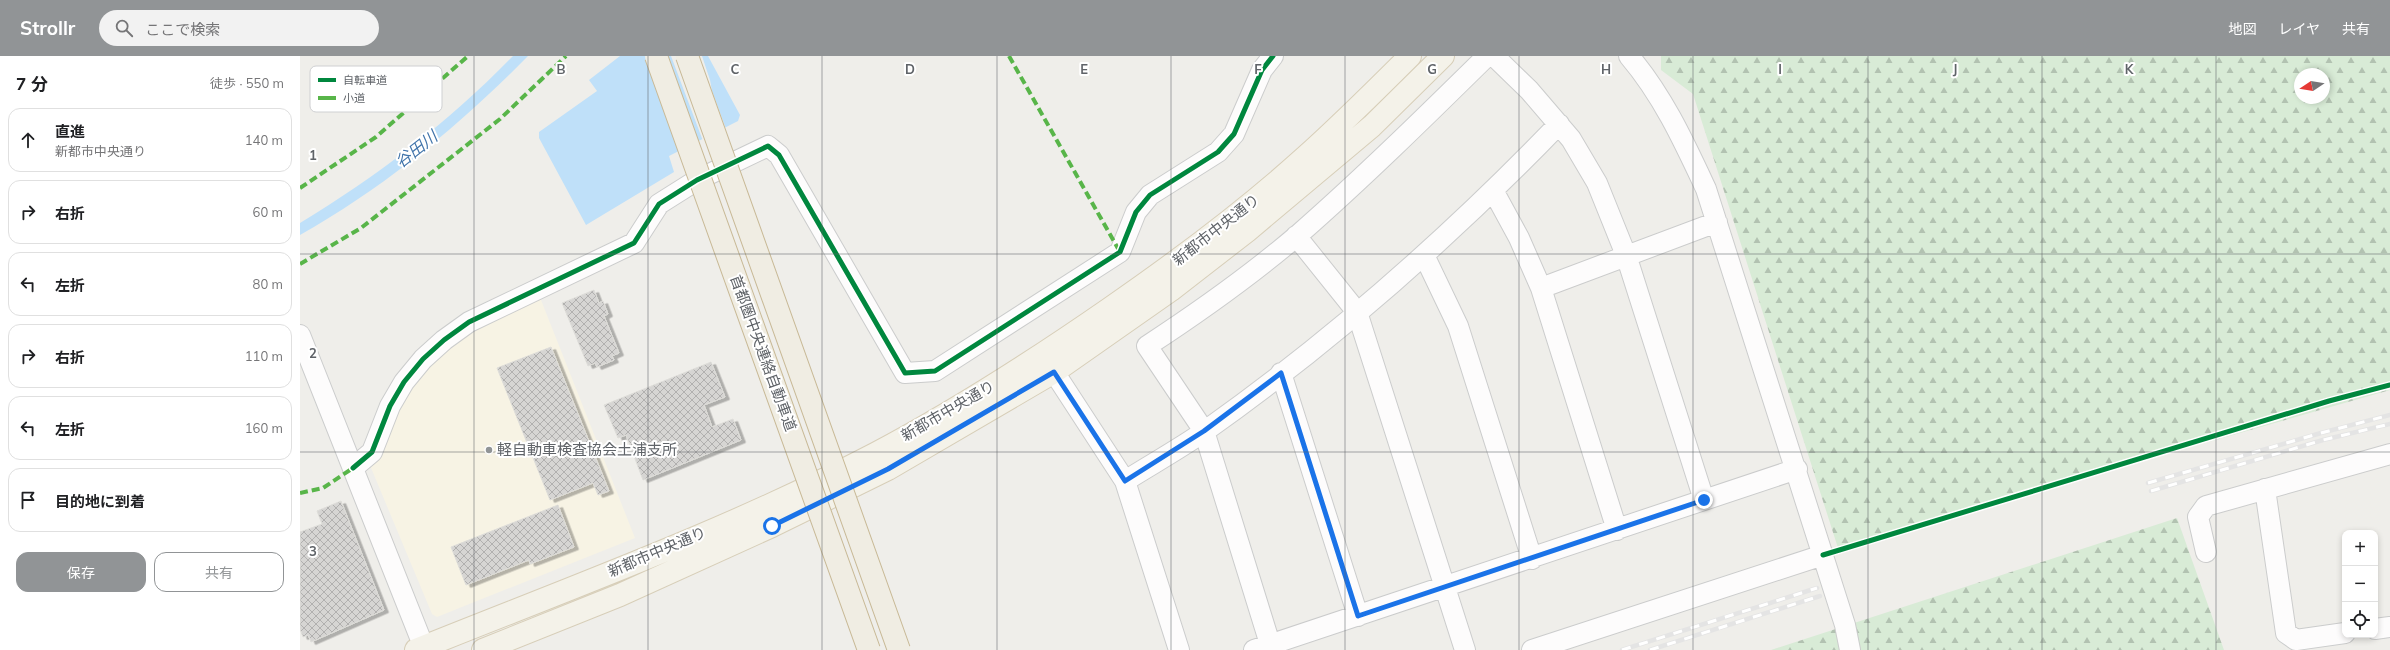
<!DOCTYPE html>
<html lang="ja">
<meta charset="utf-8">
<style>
body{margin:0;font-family:Mulish,"Noto Sans JP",sans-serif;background:#f2f2f2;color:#202124}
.controls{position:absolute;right:12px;bottom:12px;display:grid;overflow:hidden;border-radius:8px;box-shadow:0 2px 6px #0003}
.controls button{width:36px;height:36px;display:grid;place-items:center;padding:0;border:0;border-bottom:1px solid #e0e0e0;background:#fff;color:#202124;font:20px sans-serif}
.compass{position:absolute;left:1994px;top:12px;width:36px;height:36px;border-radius:50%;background:#fff;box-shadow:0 2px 6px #0003;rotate:258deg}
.stop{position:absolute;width:12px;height:12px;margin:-9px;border:3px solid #1a73e8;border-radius:50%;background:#fff}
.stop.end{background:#1a73e8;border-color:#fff;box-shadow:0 1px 4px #0008}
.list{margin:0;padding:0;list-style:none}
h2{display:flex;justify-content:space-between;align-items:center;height:52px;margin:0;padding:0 16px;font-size:17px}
h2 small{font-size:13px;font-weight:400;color:#757577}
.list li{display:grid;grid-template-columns:26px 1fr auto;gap:12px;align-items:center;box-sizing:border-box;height:64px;margin:0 8px 8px;padding:0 8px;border:1px solid #e0e0e0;border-radius:12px}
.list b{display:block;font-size:15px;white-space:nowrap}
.list p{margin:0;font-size:13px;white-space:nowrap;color:#757577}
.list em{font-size:13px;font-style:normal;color:#757577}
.actions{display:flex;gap:8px;padding:12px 16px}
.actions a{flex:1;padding:9px 0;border:1px solid #919496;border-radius:12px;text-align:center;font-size:14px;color:#919496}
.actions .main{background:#919496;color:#fff}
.icon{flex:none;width:22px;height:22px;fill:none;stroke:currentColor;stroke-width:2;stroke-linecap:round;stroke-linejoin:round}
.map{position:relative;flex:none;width:2090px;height:594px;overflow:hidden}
header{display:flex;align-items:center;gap:24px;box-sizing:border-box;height:56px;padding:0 20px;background:#919496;color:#fff}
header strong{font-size:19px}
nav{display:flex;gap:22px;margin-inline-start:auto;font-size:14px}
.search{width:280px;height:36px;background:#f2f2f2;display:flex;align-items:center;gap:10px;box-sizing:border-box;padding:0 14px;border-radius:22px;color:#757577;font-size:15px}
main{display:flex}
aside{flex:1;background:#fff}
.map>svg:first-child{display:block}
</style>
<header>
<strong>Strollr</strong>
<div class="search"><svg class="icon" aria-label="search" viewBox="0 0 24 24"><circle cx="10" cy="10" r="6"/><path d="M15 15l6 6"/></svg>ここで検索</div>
<nav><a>地図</a><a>レイヤ</a><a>共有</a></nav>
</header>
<main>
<aside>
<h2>7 分<small>徒歩 · 550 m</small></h2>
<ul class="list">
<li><svg class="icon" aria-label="ahead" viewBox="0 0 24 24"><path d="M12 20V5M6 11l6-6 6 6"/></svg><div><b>直進</b><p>新都市中央通り</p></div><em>140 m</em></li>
<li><svg class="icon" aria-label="right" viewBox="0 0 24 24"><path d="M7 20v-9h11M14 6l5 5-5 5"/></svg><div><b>右折</b></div><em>60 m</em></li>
<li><svg class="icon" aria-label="left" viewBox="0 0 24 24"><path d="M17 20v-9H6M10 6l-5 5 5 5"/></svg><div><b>左折</b></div><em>80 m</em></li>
<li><svg class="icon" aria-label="right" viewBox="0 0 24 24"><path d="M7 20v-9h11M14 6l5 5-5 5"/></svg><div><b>右折</b></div><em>110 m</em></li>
<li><svg class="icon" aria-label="left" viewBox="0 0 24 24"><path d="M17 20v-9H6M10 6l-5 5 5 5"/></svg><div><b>左折</b></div><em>160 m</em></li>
<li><svg class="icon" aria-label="arrive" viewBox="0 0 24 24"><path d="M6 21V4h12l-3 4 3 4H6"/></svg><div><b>目的地に到着</b></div></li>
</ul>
<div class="actions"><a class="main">保存</a><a>共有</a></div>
</aside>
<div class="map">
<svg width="2090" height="594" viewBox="0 0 2090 594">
<defs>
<pattern id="forest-firs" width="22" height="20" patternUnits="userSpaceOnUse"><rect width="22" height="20" fill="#d8ebd6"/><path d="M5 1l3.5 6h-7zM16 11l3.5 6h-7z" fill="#b2c2b1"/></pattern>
<pattern id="building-cross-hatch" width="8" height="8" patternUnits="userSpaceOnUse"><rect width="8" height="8" fill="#d6d5d3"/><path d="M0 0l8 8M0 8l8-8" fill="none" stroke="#b1b0af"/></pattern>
<filter id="shadow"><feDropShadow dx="4.5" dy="2.5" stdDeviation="0" flood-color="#0004"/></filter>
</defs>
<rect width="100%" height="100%" fill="#efeeea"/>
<path fill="#f7f3e4" d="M 239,239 L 335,482 L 137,561 L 132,558 L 69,407 L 109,328 L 170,272 Z"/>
<path fill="url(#forest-firs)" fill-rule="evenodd" d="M 1361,0 L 2090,0 L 2090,334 L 1538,492 L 1393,38 L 1361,14 ZM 2000,18 L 2024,18 L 2024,42 L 2000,42 Z
M 1877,462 L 1924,594 L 1471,594 Z"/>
<path fill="#bfe0f9" d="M 213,0 L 228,0 C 160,69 85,131 0,179 L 0,167 C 78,120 150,65 213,0 Z
M 320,0 L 408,0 L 440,59 L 438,65 L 369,100 L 374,116 L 286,169 L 239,82 L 239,76 L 297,35 L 289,24 Z"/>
<path fill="#efeeea" d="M 371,0 L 402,0 L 410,24 L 412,35 L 426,73 L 403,85 Z"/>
<path fill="url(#building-cross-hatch)" stroke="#deddd9" filter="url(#shadow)" d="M 294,234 L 299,247 L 303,245 L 308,258 L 304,260 L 319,297 L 312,300 L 314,304 L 297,311 L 295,307 L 288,310 L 262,247 Z
M 251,291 L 309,435 L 298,439 L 293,427 L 250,444 L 197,312 Z
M 411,306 L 425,341 L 404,349 L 412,371 L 433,363 L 441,384 L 343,424 L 326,379 L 318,382 L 304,349 Z
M 41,445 L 84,554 L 11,586 L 8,579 L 3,581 L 0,573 L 0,476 L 22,468 L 17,455 Z
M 258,449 L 274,491 L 230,508 L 229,504 L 166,529 L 151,491 Z"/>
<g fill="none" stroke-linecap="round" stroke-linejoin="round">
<g stroke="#cbcccc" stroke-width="22">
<path id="minor" d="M 1194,0 L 1229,34 L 1271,83 L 1297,127 L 1326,199 L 1404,444
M 1329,0 C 1363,40 1384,86 1406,133 L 1545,569 L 1550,594
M 1194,136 L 1219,182 L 1241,232 L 1317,474
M 996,180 L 1057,256 L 1165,594
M 1124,199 L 1158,270 L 1232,503
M 1241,232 L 1417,166
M 0,279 L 125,594
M 754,316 L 825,425 L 879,594
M 981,317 L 1058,560
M 53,412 L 72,396 L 90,350 L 104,326 L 123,303 L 144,284 L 169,266 L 334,187 L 359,148 L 397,124 L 468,90 L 479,99 L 605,317 L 635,315 L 820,196 L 836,156 L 850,139 L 918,96 L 934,78 L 962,14 L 973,0
M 825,425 C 852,408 879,393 905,375 C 1032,285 1151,180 1259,68
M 1965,433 L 1986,577 L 1996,584 L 2045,577
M 1906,496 L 1898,461 L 1906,450 L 2090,398
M 2075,573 L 2090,571
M 970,588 L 904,375 L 847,290 C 899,256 951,219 998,179 C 1063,122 1125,61 1187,0
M 954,594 L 1497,413
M 1232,594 L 1523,499"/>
</g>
<g stroke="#d7ceb8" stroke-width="24">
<path id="major" d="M 116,594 C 270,532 427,475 575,398 C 656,355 734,305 809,253 C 877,206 943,157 1004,102 C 1041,69 1075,35 1110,0
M 183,594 L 320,539 L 472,470 L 588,413 L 754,316 L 871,234 L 947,175 L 1072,70 L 1143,0"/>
</g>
<use href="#minor" stroke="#fdfcfc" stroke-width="20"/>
<use href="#major" stroke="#f4f2e9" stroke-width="22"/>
<g stroke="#e4e4e4" stroke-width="4.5">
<path id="rail" d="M 1848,427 L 2021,377 L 2090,359
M 1851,435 L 2023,384 L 2090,368
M 1322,594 L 1517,532
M 1350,594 L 1520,540"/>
</g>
<use href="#rail" stroke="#fff" stroke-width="3" stroke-dasharray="9" stroke-linecap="butt"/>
<g stroke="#c8b996" stroke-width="24" stroke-linecap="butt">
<path id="highway-bridge" d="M 356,0 L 569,594
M 387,0 L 599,594"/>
</g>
<use href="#highway-bridge" stroke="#f0ede3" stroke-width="22"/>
<path stroke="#58b549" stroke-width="4" stroke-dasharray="8 4" stroke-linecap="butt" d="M 709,0 L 820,196
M 0,132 L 76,81 L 168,0
M 0,208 L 61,172 L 200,63 L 266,0
M 0,437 L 23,432 L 53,412"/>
<g stroke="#fff" stroke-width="8">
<path id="cycleway" d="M 53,412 L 72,396 L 90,350 L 104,326 L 123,303 L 144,284 L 169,266 L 334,187 L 359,148 L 397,124 L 468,90 L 479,99 L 605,317 L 635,315 L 820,196 L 836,156 L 850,139 L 918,96 L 934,78 L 962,14 L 973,0
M 1523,499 L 2029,345 L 2090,329"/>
</g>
<use href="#cycleway" stroke="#00873e" stroke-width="5"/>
</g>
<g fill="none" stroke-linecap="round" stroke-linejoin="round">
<path stroke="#1a73e8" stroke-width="5" d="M 472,470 L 588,413 L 754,316 L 825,425 L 904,375 L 981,317 L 1058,560 L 1404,444"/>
</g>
<path fill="none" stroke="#5f6368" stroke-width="1" stroke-opacity="0.55" d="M 174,0 L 174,594M 348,0 L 348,594M 522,0 L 522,594M 697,0 L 697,594M 871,0 L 871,594M 1045,0 L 1045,594M 1219,0 L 1219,594M 1393,0 L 1393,594M 1568,0 L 1568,594M 1742,0 L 1742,594M 1916,0 L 1916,594M 0,198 L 2090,198M 0,396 L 2090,396"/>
<circle fill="#919496" stroke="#fff" stroke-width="1.5" cx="189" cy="394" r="4"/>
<g text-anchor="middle" stroke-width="4" stroke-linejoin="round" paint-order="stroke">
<g font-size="15" fill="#5f6368" stroke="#fff">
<text transform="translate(916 174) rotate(-38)" y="5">新都市中央通り</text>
<text transform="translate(463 297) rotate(70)" y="5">首都圏中央連絡自動車道</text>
<text transform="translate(648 355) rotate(-30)" y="5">新都市中央通り</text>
<text transform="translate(357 496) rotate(-23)" y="5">新都市中央通り</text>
</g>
<g font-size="15" fill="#5f6368" stroke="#fff" text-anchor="start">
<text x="197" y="399">軽自動車検査協会土浦支所</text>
</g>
<g font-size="16" font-style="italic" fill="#4174aa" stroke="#fff">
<text transform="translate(116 93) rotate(-38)" y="6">谷田川</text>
</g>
</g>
<rect x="10" y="10" width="132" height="46" rx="6" fill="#fff" stroke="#cfd0d2" stroke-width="1"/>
<rect x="18" y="22" width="18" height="4" fill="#00873e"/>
<rect x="18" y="40" width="18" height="4" fill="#58b549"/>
<g font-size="11" fill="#5f6368">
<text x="43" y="28">自転車道</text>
<text x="43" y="46">小道</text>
</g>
<g font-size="13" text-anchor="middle" font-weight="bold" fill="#5f6368" stroke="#fff" stroke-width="4" stroke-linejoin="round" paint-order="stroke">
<text x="261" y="18">B</text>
<text x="435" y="18">C</text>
<text x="610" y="18">D</text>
<text x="784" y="18">E</text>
<text x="958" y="18">F</text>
<text x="1132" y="18">G</text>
<text x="1306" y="18">H</text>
<text x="1480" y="18">I</text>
<text x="1655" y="18">J</text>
<text x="1829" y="18">K</text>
<text x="13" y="104">1</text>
<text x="13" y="302">2</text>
<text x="13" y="500">3</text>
</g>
</svg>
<div class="controls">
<button>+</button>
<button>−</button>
<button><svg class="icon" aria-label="locate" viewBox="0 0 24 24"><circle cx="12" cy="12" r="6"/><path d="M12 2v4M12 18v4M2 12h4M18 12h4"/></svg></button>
</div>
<svg class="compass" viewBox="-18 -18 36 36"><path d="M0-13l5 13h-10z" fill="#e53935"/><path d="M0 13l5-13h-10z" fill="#757577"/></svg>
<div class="stop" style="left:472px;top:470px"></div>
<div class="stop end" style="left:1404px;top:444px"></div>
</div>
</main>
